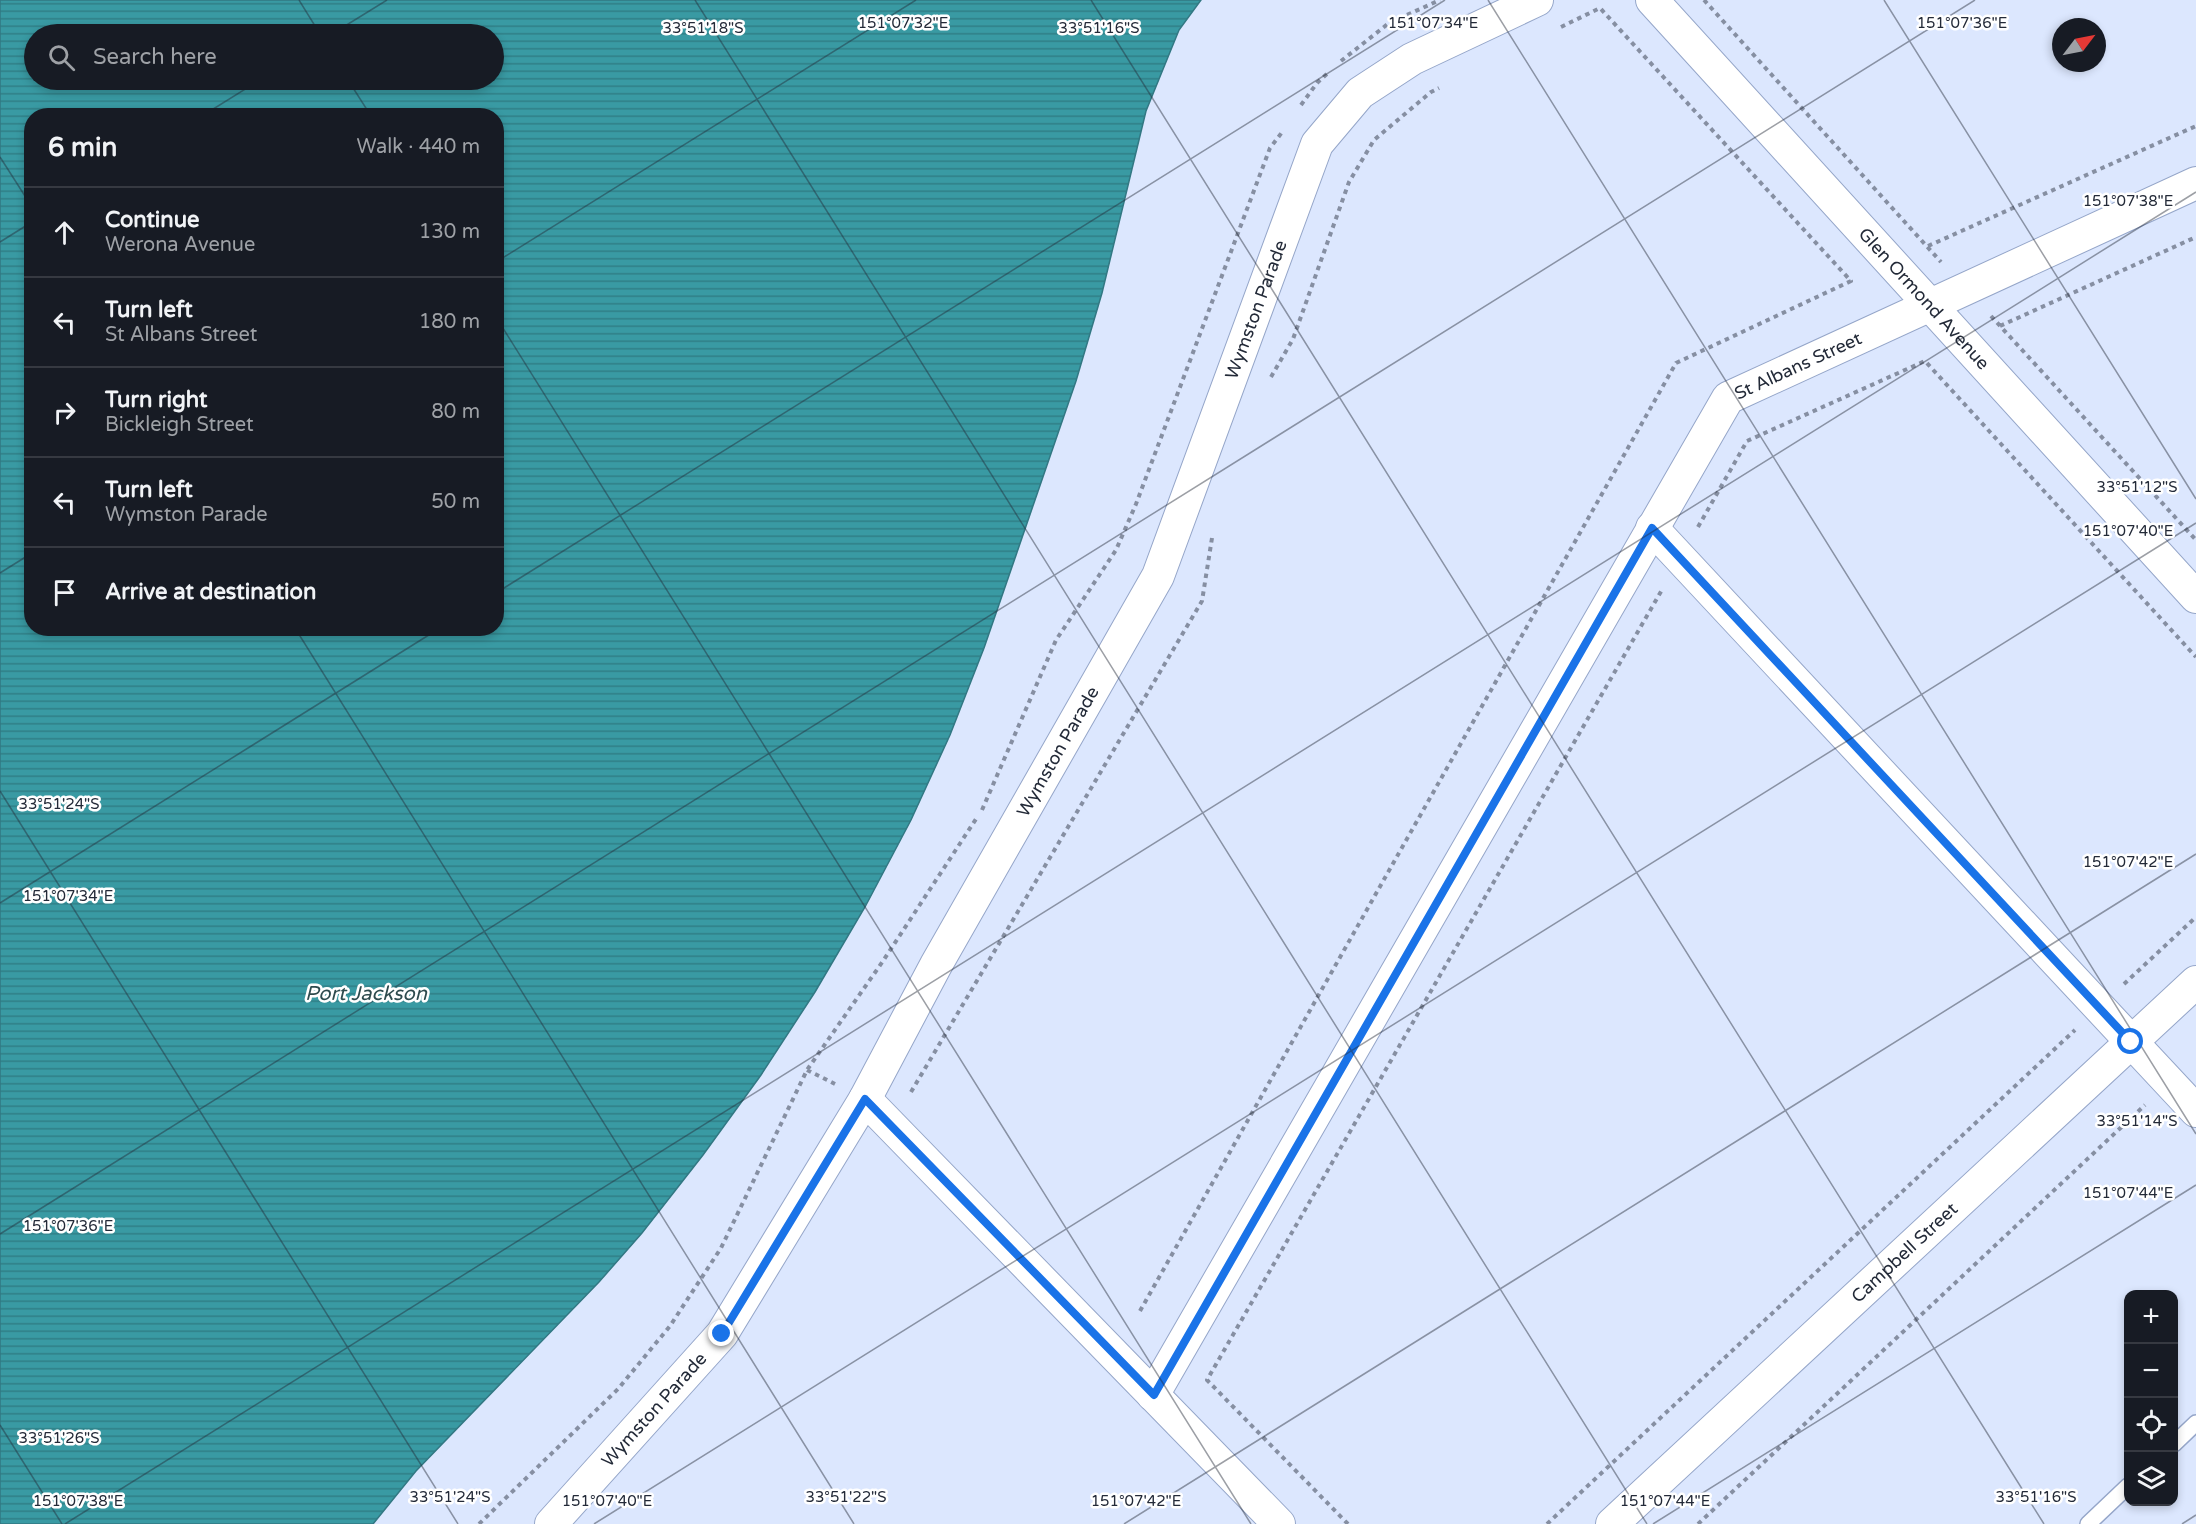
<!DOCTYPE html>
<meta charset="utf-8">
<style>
body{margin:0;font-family:"Varela Round",sans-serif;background:#20242c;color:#f1f3f6}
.controls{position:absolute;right:18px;bottom:18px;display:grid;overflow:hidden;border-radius:12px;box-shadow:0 3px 9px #0003}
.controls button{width:54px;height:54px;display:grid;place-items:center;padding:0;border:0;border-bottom:2px solid #363941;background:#171b24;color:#f1f3f6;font:30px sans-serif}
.compass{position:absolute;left:2052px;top:18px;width:54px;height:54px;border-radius:50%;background:#171b24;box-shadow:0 3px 9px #0003;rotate:58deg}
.stop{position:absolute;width:18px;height:18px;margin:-14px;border:4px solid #1a73e8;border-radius:50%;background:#fff}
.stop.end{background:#1a73e8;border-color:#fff;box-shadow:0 2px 6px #0008}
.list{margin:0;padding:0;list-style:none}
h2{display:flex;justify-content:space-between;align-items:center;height:78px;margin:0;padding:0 24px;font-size:26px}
h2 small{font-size:20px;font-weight:400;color:#9ea1a6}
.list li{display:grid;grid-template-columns:39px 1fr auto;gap:18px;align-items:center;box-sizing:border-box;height:90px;padding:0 24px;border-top:2px solid #363941}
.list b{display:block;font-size:22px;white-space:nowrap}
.list p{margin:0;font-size:20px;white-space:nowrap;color:#9ea1a6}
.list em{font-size:20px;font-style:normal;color:#9ea1a6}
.icon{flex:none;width:33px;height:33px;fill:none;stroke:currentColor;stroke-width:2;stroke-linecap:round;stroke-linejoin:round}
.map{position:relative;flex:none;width:2196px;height:1524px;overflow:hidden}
.search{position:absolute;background:#171b24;box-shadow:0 3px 9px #0003;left:24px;top:24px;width:480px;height:66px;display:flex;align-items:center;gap:15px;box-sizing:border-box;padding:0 21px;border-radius:33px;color:#9ea1a6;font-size:22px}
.panel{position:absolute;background:#171b24;box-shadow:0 3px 9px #0003;left:24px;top:108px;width:480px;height:528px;border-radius:24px}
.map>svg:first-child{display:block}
</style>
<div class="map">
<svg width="2196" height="1524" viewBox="0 0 2196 1524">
<defs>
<pattern id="water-rules" width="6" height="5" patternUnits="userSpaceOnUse" patternTransform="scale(1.5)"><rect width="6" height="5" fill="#399aa3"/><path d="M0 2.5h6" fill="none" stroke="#307e86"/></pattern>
</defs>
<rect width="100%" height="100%" fill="#dce7fe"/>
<path fill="url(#water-rules)" stroke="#327883" stroke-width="1.5" fill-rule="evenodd" d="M 0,0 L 1201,0 L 1179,30 L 1146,111 L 1102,293 L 1076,381 L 984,648 L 950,735 L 911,820 L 865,907 L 815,992 L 761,1075 L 703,1155 L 642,1233 L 599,1282 L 416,1471 L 373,1524 L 0,1524 ZM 34,34 L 494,34 L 494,80 L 34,80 ZM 32,116 L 496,116 L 496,628 L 32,628 Z"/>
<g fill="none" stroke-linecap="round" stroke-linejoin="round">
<g stroke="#95a6c9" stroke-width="18">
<path id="lane" d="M 2174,1444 L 2196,1423
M 2088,1524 L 2128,1486"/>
</g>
<g stroke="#95a6c9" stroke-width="34">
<g id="street">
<path id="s1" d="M 1652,0 L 2196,597"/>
<path d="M 1652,528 L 2196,1111"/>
<path d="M 865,1099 L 1279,1524"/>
<path id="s2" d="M 1153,1395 L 1728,398 L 2196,183"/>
<path id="s3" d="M 551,1524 L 722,1334 L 865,1099 L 936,965 L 1158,576 L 1317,144 L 1360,93 L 1412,59 L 1537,0"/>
<path id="s4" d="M 1612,1524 L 2196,982"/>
</g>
</g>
<path stroke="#868fa2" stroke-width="4" stroke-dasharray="4.5 4.5" stroke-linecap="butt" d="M 1704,0 L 1941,262
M 1341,61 L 1389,23 L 1440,0
M 1301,105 L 1317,83 L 1329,72
M 1928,246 L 2196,126
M 1991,316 L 2196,540
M 2000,326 L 2196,237
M 1271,377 L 1293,339 L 1349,182 L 1374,140 L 1431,92 L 1439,88
M 1698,527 L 1747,441 L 1925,361 L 2196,657
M 982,810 L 1056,640 L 1116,550 L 1136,504 L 1270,148 L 1283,131
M 2124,984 L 2196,917
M 807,1070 L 835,1084
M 911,1092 L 1202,601 L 1212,538
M 1140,1311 L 1676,363 L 1851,281 L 1600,8 L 1561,27
M 479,1524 L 618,1389 L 670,1326 L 721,1248 L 807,1070 L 883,961 L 978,816
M 1348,1524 L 1207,1380 L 1663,588
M 1547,1524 L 2075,1030
M 1698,1524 L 2145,1105"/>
<use href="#lane" stroke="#fff" stroke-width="15"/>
<use href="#street" stroke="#fff" stroke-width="32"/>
</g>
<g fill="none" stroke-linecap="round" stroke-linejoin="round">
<path stroke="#1a73e8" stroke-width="8" d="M 722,1334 L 865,1099 L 1154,1395 L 1652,528 L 2131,1042"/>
</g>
<path fill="none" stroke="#232a38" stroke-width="1.5" stroke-opacity="0.45" d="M 299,0 L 320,34M 695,0 L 1647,1524M 1091,0 L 2044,1524M 1488,0 L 2196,1134M 1884,0 L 2196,499M 332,34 L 387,0M 348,80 L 371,116M 202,116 L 260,80M 0,157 L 32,207M 0,242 L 32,222M 496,262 L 916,0M 496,317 L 1251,1524M 0,573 L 32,553M 496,593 L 1445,0M 295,628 L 854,1524M 0,791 L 458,1524M 0,903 L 440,628M 0,1234 L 1975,0M 0,1425 L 62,1524M 65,1524 L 2196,192M 594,1524 L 2196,523M 1124,1524 L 2196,854M 1653,1524 L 2196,1185M 2182,1524 L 2196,1515"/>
<g text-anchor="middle" stroke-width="5" stroke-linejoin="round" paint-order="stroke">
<g font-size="18" fill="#232a38" stroke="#fff">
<text dy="6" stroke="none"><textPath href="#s1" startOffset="404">Glen Ormond Avenue</textPath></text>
<text dy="6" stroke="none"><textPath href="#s3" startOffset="1414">Wymston Parade</textPath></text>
<text dy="6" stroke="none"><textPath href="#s2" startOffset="1228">St Albans Street</textPath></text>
<text dy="6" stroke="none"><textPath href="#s3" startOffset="928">Wymston Parade</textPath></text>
<text dy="6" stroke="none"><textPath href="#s4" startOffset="399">Campbell Street</textPath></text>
<text dy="6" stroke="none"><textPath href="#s3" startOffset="154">Wymston Parade</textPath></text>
</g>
<g font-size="20" font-style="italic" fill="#2e4b4e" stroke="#fff">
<text x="366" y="1000">Port Jackson</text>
</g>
</g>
<g font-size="15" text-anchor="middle" fill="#232a38" stroke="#fff" stroke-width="5" stroke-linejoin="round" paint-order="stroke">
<text x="903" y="28">151°07'32"E</text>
<text x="1433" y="28">151°07'34"E</text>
<text x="1962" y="28">151°07'36"E</text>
<text x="703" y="33">33°51'18"S</text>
<text x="1099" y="33">33°51'16"S</text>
<text x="2128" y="206">151°07'38"E</text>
<text x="2137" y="492">33°51'12"S</text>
<text x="2128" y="536">151°07'40"E</text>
<text x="59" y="809">33°51'24"S</text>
<text x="2128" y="867">151°07'42"E</text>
<text x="68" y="901">151°07'34"E</text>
<text x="2137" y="1126">33°51'14"S</text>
<text x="2128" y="1198">151°07'44"E</text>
<text x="68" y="1231">151°07'36"E</text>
<text x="59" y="1443">33°51'26"S</text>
<text x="450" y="1502">33°51'24"S</text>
<text x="846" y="1502">33°51'22"S</text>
<text x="2036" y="1502">33°51'16"S</text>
<text x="78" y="1506">151°07'38"E</text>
<text x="607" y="1506">151°07'40"E</text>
<text x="1136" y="1506">151°07'42"E</text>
<text x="1665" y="1506">151°07'44"E</text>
</g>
</svg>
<div class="controls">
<button>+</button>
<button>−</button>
<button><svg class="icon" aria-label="locate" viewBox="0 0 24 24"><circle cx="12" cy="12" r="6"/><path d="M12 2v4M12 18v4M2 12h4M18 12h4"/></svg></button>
<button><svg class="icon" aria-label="layers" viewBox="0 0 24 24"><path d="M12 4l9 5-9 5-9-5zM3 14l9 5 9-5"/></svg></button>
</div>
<svg class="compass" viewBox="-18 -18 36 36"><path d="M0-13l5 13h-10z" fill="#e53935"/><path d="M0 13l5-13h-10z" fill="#9ea1a6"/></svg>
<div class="stop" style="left:2131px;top:1042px"></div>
<div class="stop end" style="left:722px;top:1334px"></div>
<div class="search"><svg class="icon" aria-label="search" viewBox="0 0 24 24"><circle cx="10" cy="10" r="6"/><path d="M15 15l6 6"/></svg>Search here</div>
<section class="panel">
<h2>6 min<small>Walk · 440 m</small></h2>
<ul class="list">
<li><svg class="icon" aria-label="ahead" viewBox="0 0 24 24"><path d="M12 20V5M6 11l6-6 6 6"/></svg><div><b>Continue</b><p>Werona Avenue</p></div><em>130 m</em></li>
<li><svg class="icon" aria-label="left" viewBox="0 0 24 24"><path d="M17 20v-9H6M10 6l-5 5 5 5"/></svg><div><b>Turn left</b><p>St Albans Street</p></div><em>180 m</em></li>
<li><svg class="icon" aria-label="right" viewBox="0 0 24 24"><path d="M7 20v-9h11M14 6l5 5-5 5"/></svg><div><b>Turn right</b><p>Bickleigh Street</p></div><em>80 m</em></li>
<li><svg class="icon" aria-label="left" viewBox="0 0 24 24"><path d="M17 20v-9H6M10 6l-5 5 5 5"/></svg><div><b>Turn left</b><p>Wymston Parade</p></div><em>50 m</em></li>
<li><svg class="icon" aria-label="arrive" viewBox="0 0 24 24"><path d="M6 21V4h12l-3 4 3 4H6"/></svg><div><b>Arrive at destination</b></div></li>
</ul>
</section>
</div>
